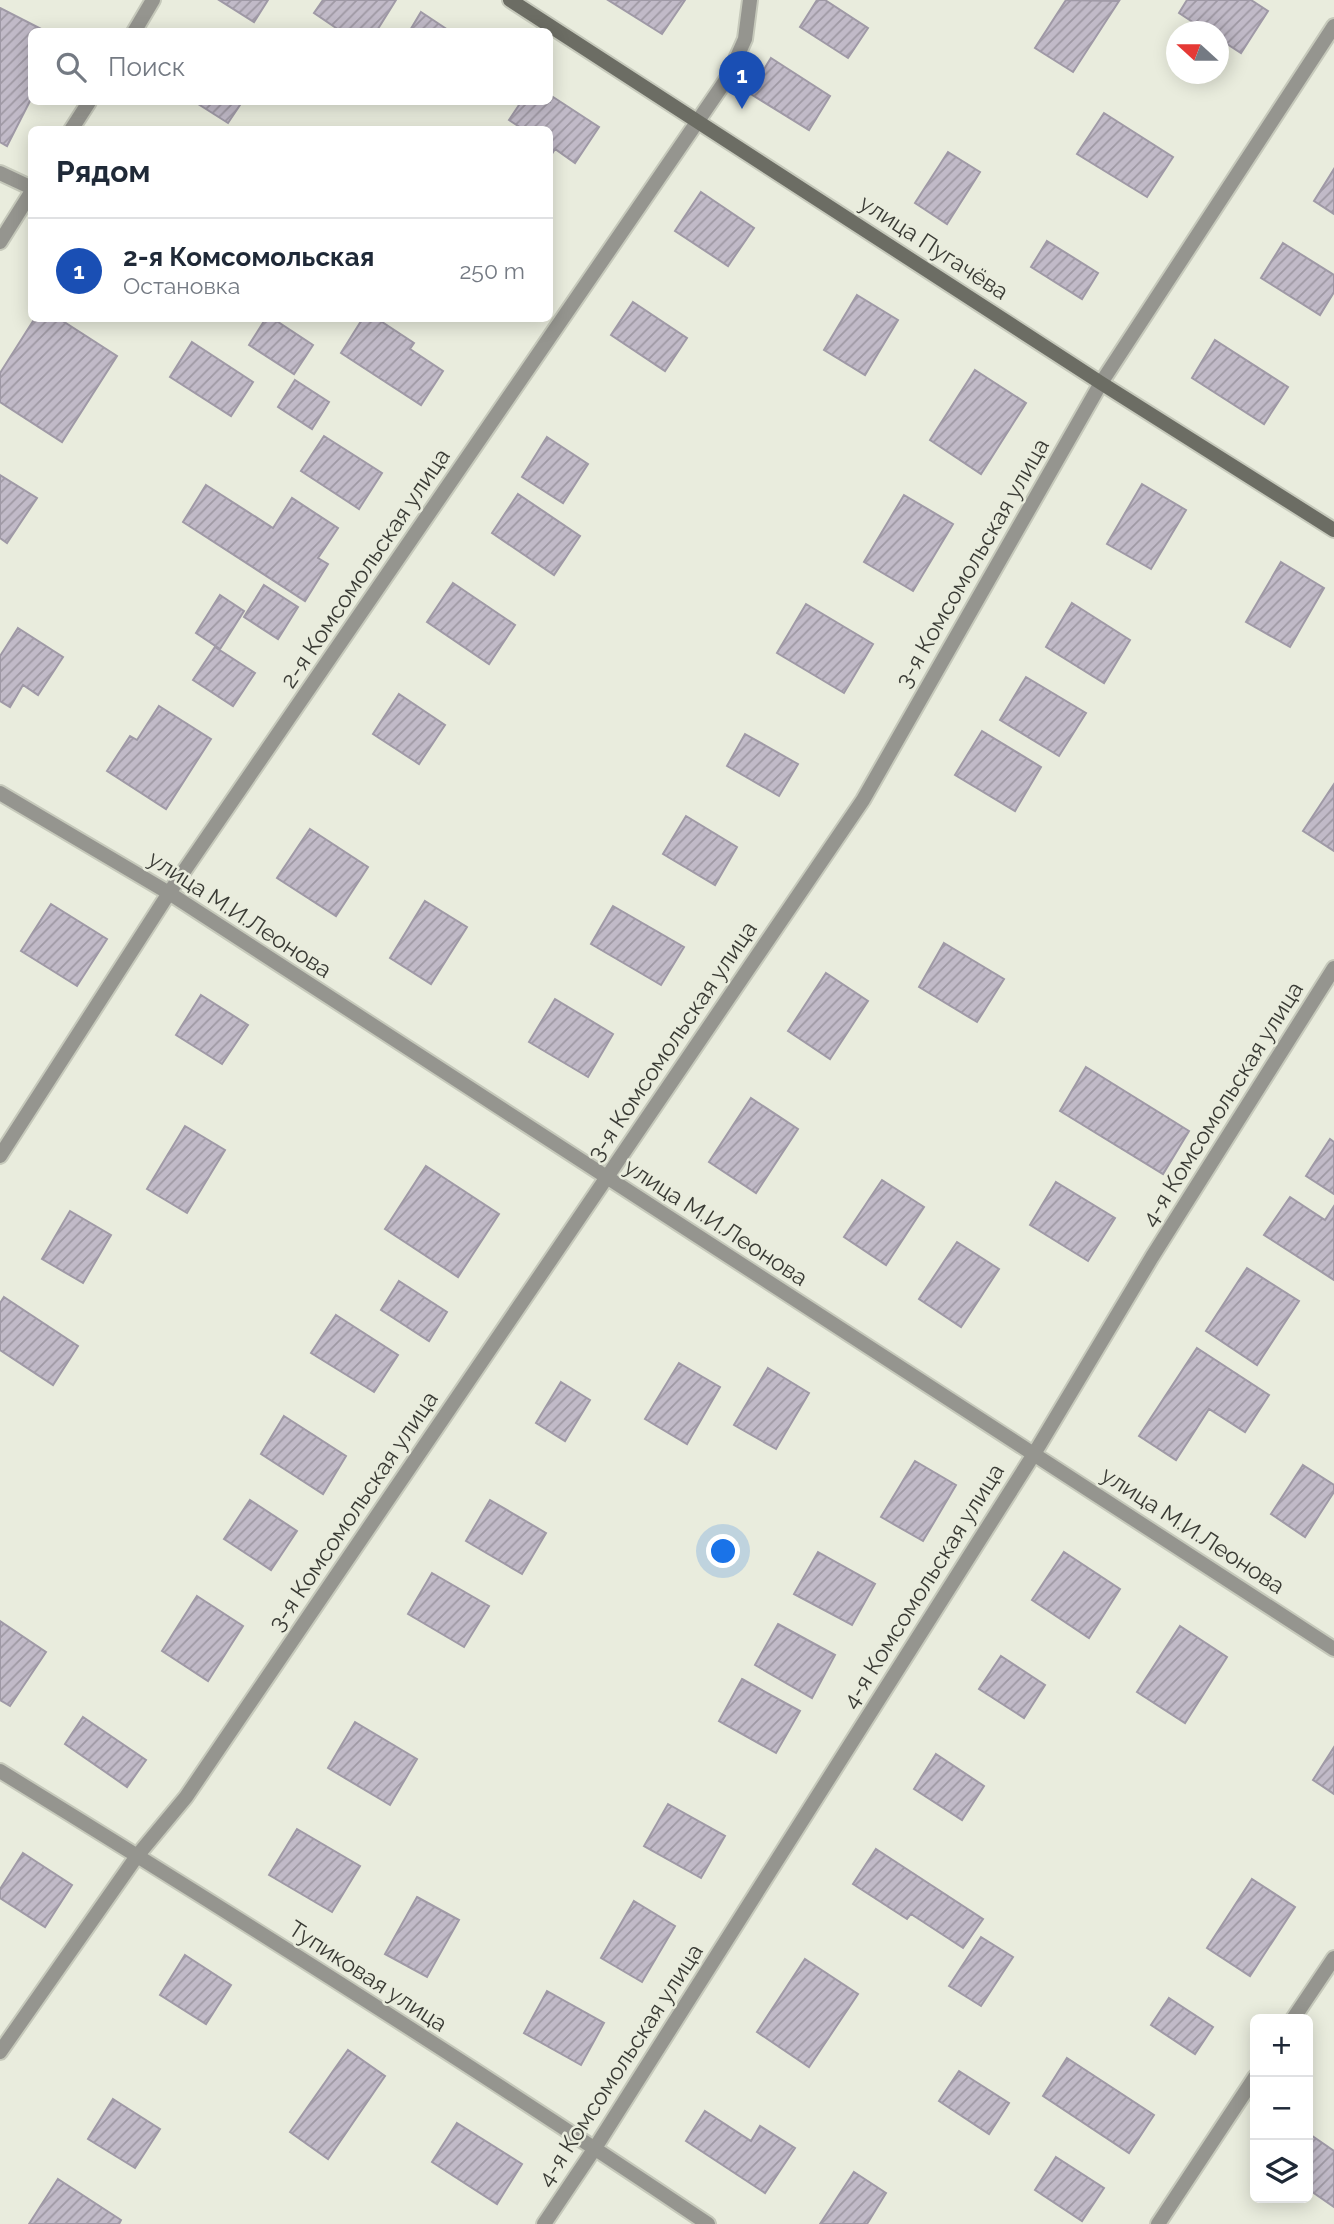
<!DOCTYPE html>
<html lang="ru">
<meta charset="utf-8">
<style>
body{margin:0;font-family:Raleway,sans-serif;background:#f2f2f3;color:#1f2937}
.controls{position:absolute;right:21px;bottom:21px;display:grid;overflow:hidden;border-radius:10px;box-shadow:0 4px 18px #0003}
.controls button{width:63px;height:63px;display:grid;place-items:center;padding:0;border:0;border-bottom:2px solid #e0e1e3;background:#fff;color:#1f2937;font:35px sans-serif}
.compass{position:absolute;left:1166px;top:21px;width:63px;height:63px;border-radius:50%;background:#fff;box-shadow:0 4px 18px #0003;rotate:291deg}
.you{position:absolute;left:724px;top:1552px;width:24px;height:24px;margin:-18px;border:5px solid #fff;border-radius:50%;background:#1a73e8;box-shadow:0 0 0 10px #1a73e833}
.badge{display:grid;place-items:center;width:46px;height:46px;border-radius:50%;background:#111827;color:#fff;font-size:23px;font-weight:700}
.pin{position:absolute;translate:-50% -58px;filter:drop-shadow(0 2px 4px #0008)}
.pin::after{content:'';position:absolute;top:37px;width:24px;height:21px;background:inherit;clip-path:polygon(0 0,100% 0,50% 100%)}
.list{margin:0;padding:0;list-style:none}
h2{display:flex;justify-content:space-between;align-items:center;height:91px;margin:0;padding:0 28px;font-size:30px}
h2 small{font-size:23px;font-weight:400;color:#747a83}
.list li{display:grid;grid-template-columns:46px 1fr auto;gap:21px;align-items:center;box-sizing:border-box;height:105px;padding:0 28px;border-top:2px solid #e0e1e3}
.list b{display:block;font-size:26px;white-space:nowrap}
.list p{margin:0;font-size:23px;white-space:nowrap;color:#747a83}
.list em{font-size:23px;font-style:normal;color:#747a83}
.icon{flex:none;width:38px;height:38px;fill:none;stroke:currentColor;stroke-width:2;stroke-linecap:round;stroke-linejoin:round}
.map{position:relative;flex:none;width:1334px;height:2224px;overflow:hidden}
.search{position:absolute;background:#fff;box-shadow:0 4px 18px #0003;left:28px;top:28px;width:525px;height:77px;display:flex;align-items:center;gap:18px;box-sizing:border-box;padding:0 24px;border-radius:10px;color:#747a83;font-size:26px}
.panel{position:absolute;background:#fff;box-shadow:0 4px 18px #0003;left:28px;top:126px;width:525px;height:196px;border-radius:10px}
.map>svg:first-child{display:block}
</style>
<div class="map">
<svg width="1334" height="2224" viewBox="0 0 1334 2224">
<defs>
<pattern id="building-hatch" width="6" height="6" patternUnits="userSpaceOnUse" patternTransform="scale(1.75)"><rect width="6" height="6" fill="#c1bac8"/><path d="M-1 1l2-2M0 6l6-6M5 7l2-2" fill="none" stroke="#9e98a3"/></pattern>
</defs>
<rect width="100%" height="100%" fill="#e9ecdd"/>
<path fill="url(#building-hatch)" stroke="#9f99a6" stroke-width="2" d="M 219,0 L 268,0 L 254,22 Z
M 323,0 L 396,0 L 376,32 L 342,32 L 314,13 Z
M 608,0 L 685,0 L 662,34 Z
M 817,0 L 825,0 L 868,28 L 848,58 L 800,27 Z
M 1066,0 L 1119,1 L 1073,72 L 1035,48 Z
M 1187,0 L 1251,0 L 1268,11 L 1241,53 L 1218,38 L 1218,32 L 1208,32 L 1179,13 Z
M 0,8 L 47,32 L 32,32 L 32,97 L 7,146 L 0,142 Z
M 421,12 L 451,32 L 409,32 Z
M 771,58 L 830,96 L 809,130 L 749,93 Z
M 550,95 L 599,127 L 575,163 L 555,149 L 550,157 L 550,130 L 519,130 L 521,128 L 509,120 L 521,102 L 550,102 Z
M 195,102 L 242,102 L 228,123 Z
M 1104,113 L 1173,157 L 1147,197 L 1077,154 Z
M 948,152 L 980,172 L 947,224 L 915,203 Z
M 1334,169 L 1334,214 L 1314,201 Z
M 701,192 L 754,228 L 728,266 L 675,231 Z
M 1047,241 L 1098,273 L 1082,299 L 1031,267 Z
M 1283,243 L 1334,275 L 1334,292 L 1320,315 L 1261,278 Z
M 857,295 L 898,320 L 865,375 L 824,350 Z
M 633,302 L 687,338 L 665,371 L 611,335 Z
M 35,318 L 58,318 L 117,356 L 62,442 L 0,402 L 0,373 Z
M 266,318 L 272,318 L 313,345 L 294,374 L 249,345 Z
M 363,318 L 376,318 L 414,343 L 410,349 L 443,371 L 421,405 L 341,353 Z
M 1215,340 L 1288,387 L 1264,424 L 1192,378 Z
M 192,342 L 253,382 L 231,416 L 170,377 Z
M 975,370 L 1026,403 L 981,474 L 930,440 Z
M 295,380 L 329,402 L 312,429 L 278,407 Z
M 324,436 L 382,473 L 359,509 L 301,471 Z
M 547,437 L 588,464 L 563,503 L 522,477 Z
M 0,475 L 37,498 L 7,543 L 0,538 Z
M 1142,484 L 1186,510 L 1151,569 L 1107,544 Z
M 206,485 L 273,528 L 292,498 L 338,528 L 318,558 L 328,564 L 305,601 L 183,522 Z
M 518,494 L 580,536 L 554,575 L 492,533 Z
M 904,495 L 953,524 L 913,591 L 864,562 Z
M 1281,562 L 1324,588 L 1290,647 L 1246,622 Z
M 453,583 L 515,625 L 489,664 L 427,622 Z
M 264,585 L 298,607 L 278,639 L 244,617 Z
M 220,595 L 244,611 L 220,649 L 196,633 Z
M 1072,603 L 1130,640 L 1104,683 L 1046,647 Z
M 806,604 L 873,644 L 844,693 L 777,653 Z
M 18,628 L 63,657 L 38,695 L 23,685 L 10,707 L 0,701 L 0,656 Z
M 215,647 L 255,673 L 233,706 L 193,680 Z
M 1026,677 L 1086,713 L 1059,756 L 1000,720 Z
M 399,694 L 445,725 L 419,764 L 373,734 Z
M 159,706 L 211,739 L 166,809 L 107,771 L 130,736 L 137,740 Z
M 982,731 L 1041,767 L 1015,811 L 955,775 Z
M 745,734 L 798,764 L 779,796 L 727,766 Z
M 1334,784 L 1334,851 L 1303,831 Z
M 686,816 L 737,847 L 715,885 L 663,854 Z
M 310,829 L 368,867 L 336,916 L 277,878 Z
M 425,901 L 467,927 L 431,984 L 390,958 Z
M 51,904 L 107,939 L 77,986 L 21,951 Z
M 613,906 L 684,947 L 661,985 L 591,944 Z
M 944,943 L 1004,979 L 977,1022 L 919,987 Z
M 826,973 L 868,1001 L 830,1059 L 788,1031 Z
M 201,995 L 248,1025 L 222,1064 L 176,1035 Z
M 555,999 L 613,1034 L 588,1077 L 529,1042 Z
M 1086,1067 L 1189,1131 L 1163,1174 L 1060,1111 Z
M 751,1098 L 798,1129 L 756,1193 L 709,1162 Z
M 185,1126 L 225,1150 L 187,1213 L 147,1189 Z
M 1330,1139 L 1334,1142 L 1334,1194 L 1306,1176 Z
M 426,1166 L 499,1214 L 458,1277 L 385,1229 Z
M 882,1180 L 924,1207 L 886,1265 L 844,1237 Z
M 1056,1182 L 1115,1218 L 1088,1261 L 1030,1225 Z
M 1290,1197 L 1325,1220 L 1334,1206 L 1334,1280 L 1264,1235 Z
M 70,1211 L 111,1235 L 83,1283 L 42,1259 Z
M 957,1242 L 999,1269 L 961,1327 L 919,1299 Z
M 1247,1268 L 1299,1301 L 1257,1365 L 1206,1331 Z
M 399,1281 L 447,1312 L 429,1341 L 381,1310 Z
M 4,1297 L 78,1346 L 53,1385 L 0,1350 L 0,1303 Z
M 336,1315 L 398,1355 L 374,1392 L 311,1353 Z
M 1197,1348 L 1269,1395 L 1245,1432 L 1209,1409 L 1176,1460 L 1139,1436 Z
M 679,1363 L 720,1387 L 687,1444 L 645,1419 Z
M 768,1368 L 809,1393 L 776,1449 L 734,1425 Z
M 561,1382 L 590,1400 L 565,1441 L 536,1423 Z
M 284,1416 L 346,1456 L 323,1494 L 261,1454 Z
M 915,1461 L 956,1485 L 923,1541 L 881,1517 Z
M 1303,1465 L 1334,1485 L 1334,1492 L 1305,1537 L 1271,1514 Z
M 250,1500 L 297,1531 L 271,1570 L 224,1539 Z
M 490,1500 L 546,1533 L 522,1574 L 466,1541 Z
M 818,1552 L 875,1584 L 852,1625 L 794,1594 Z
M 1064,1552 L 1120,1589 L 1089,1638 L 1032,1600 Z
M 432,1573 L 489,1606 L 464,1647 L 408,1614 Z
M 197,1596 L 243,1626 L 208,1681 L 162,1651 Z
M 0,1621 L 46,1652 L 10,1706 L 0,1700 Z
M 778,1624 L 835,1655 L 812,1698 L 755,1665 Z
M 1180,1626 L 1227,1657 L 1185,1723 L 1137,1692 Z
M 1001,1656 L 1045,1685 L 1024,1718 L 979,1689 Z
M 742,1679 L 800,1711 L 776,1753 L 719,1721 Z
M 83,1717 L 146,1760 L 127,1787 L 65,1744 Z
M 355,1722 L 417,1759 L 390,1805 L 328,1768 Z
M 1334,1747 L 1334,1794 L 1313,1780 Z
M 936,1754 L 984,1786 L 962,1820 L 914,1789 Z
M 668,1804 L 725,1836 L 701,1878 L 644,1846 Z
M 297,1829 L 360,1866 L 332,1912 L 269,1875 Z
M 876,1849 L 983,1919 L 963,1948 L 911,1914 L 907,1919 L 853,1884 Z
M 23,1853 L 72,1885 L 45,1927 L 0,1898 L 0,1889 Z
M 1252,1879 L 1295,1907 L 1250,1976 L 1207,1948 Z
M 417,1897 L 459,1920 L 427,1977 L 385,1954 Z
M 634,1901 L 675,1926 L 642,1982 L 601,1958 Z
M 981,1937 L 1013,1957 L 981,2006 L 949,1986 Z
M 185,1955 L 231,1985 L 206,2024 L 160,1995 Z
M 805,1959 L 858,1994 L 809,2067 L 757,2032 Z
M 547,1991 L 604,2023 L 581,2065 L 524,2033 Z
M 1169,1998 L 1213,2027 L 1195,2054 L 1151,2025 Z
M 348,2050 L 385,2076 L 328,2159 L 290,2132 Z
M 1067,2058 L 1154,2115 L 1129,2153 L 1043,2096 Z
M 959,2071 L 1009,2103 L 989,2134 L 939,2101 Z
M 113,2099 L 160,2129 L 135,2168 L 88,2139 Z
M 705,2111 L 751,2141 L 760,2126 L 795,2148 L 765,2193 L 686,2141 Z
M 457,2123 L 522,2164 L 497,2204 L 432,2162 Z
M 1308,2133 L 1334,2151 L 1334,2207 L 1308,2189 Z
M 1056,2157 L 1104,2188 L 1082,2221 L 1035,2190 Z
M 854,2172 L 886,2193 L 867,2224 L 820,2224 Z
M 58,2179 L 121,2220 L 119,2224 L 29,2224 Z"/>
<g fill="none" stroke-linecap="round" stroke-linejoin="round">
<g stroke="#c6c9bb" stroke-width="18">
<path id="service" d="M 0,173 L 32,188"/>
</g>
<g stroke="#c6c9bb" stroke-width="18">
<path id="minor" d="M 134,32 L 153,0
M 71,130 L 89,102
M 0,242 L 32,191
M 0,793 L 169,893 L 1334,1649
M 0,1156 L 169,893 L 728,77 L 745,39 L 750,0
M 0,1771 C 239,1918 476,2068 708,2224
M 1293,2019 L 1334,1958
M 0,2052 L 137,1856 L 186,1797 L 863,800 L 1101,383 L 1334,26
M 544,2224 L 595,2148 L 1034,1454 L 1152,1257 L 1334,968
M 1158,2224 L 1255,2077"/>
</g>
<g stroke="#c6c9bb" stroke-width="18">
<path id="secondary" d="M 510,0 L 1101,383 L 1334,530"/>
</g>
<use href="#service" stroke="#95958f" stroke-width="14"/>
<use href="#minor" stroke="#95958f" stroke-width="14"/>
<use href="#secondary" stroke="#6c6d64" stroke-width="14"/>
</g>
<g text-anchor="middle" stroke-width="5" stroke-linejoin="round" paint-order="stroke">
<g font-size="23" fill="#3a3b35" stroke="#e9ecdd">
<text transform="translate(934 247) rotate(33)" y="8">улица Пугачёва</text>
<text transform="translate(972 563) rotate(-60)" y="8">3-я Комсомольская улица</text>
<text transform="translate(365 568) rotate(-56)" y="8">2-я Комсомольская улица</text>
<text transform="translate(240 914) rotate(33)" y="8">улица М.И.Леонова</text>
<text transform="translate(672 1041) rotate(-56)" y="8">3-я Комсомольская улица</text>
<text transform="translate(1222 1104) rotate(-58)" y="8">4-я Комсомольская улица</text>
<text transform="translate(716 1222) rotate(33)" y="8">улица М.И.Леонова</text>
<text transform="translate(353 1511) rotate(-56)" y="8">3-я Комсомольская улица</text>
<text transform="translate(1193 1530) rotate(33)" y="8">улица М.И.Леонова</text>
<text transform="translate(923 1586) rotate(-58)" y="8">4-я Комсомольская улица</text>
<text transform="translate(368 1976) rotate(33)" y="8">Тупиковая улица</text>
<text transform="translate(620 2065) rotate(-57)" y="8">4-я Комсомольская улица</text>
</g>
</g>
</svg>
<div class="controls">
<button>+</button>
<button>−</button>
<button><svg class="icon" aria-label="layers" viewBox="0 0 24 24"><path d="M12 4l9 5-9 5-9-5zM3 14l9 5 9-5"/></svg></button>
</div>
<svg class="compass" viewBox="-18 -18 36 36"><path d="M0-13l5 13h-10z" fill="#e53935"/><path d="M0 13l5-13h-10z" fill="#747a83"/></svg>
<div class="you"></div>
<div class="pin badge" style="left:742px;top:109px;background:#1a4fb4">1</div>
<div class="search"><svg class="icon" aria-label="search" viewBox="0 0 24 24"><circle cx="10" cy="10" r="6"/><path d="M15 15l6 6"/></svg>Поиск</div>
<section class="panel">
<h2>Рядом<small></small></h2>
<ul class="list">
<li><span class="badge" style="background:#1a4fb4">1</span><div><b>2-я Комсомольская</b><p>Остановка</p></div><em>250 m</em></li>
</ul>
</section>
</div>
